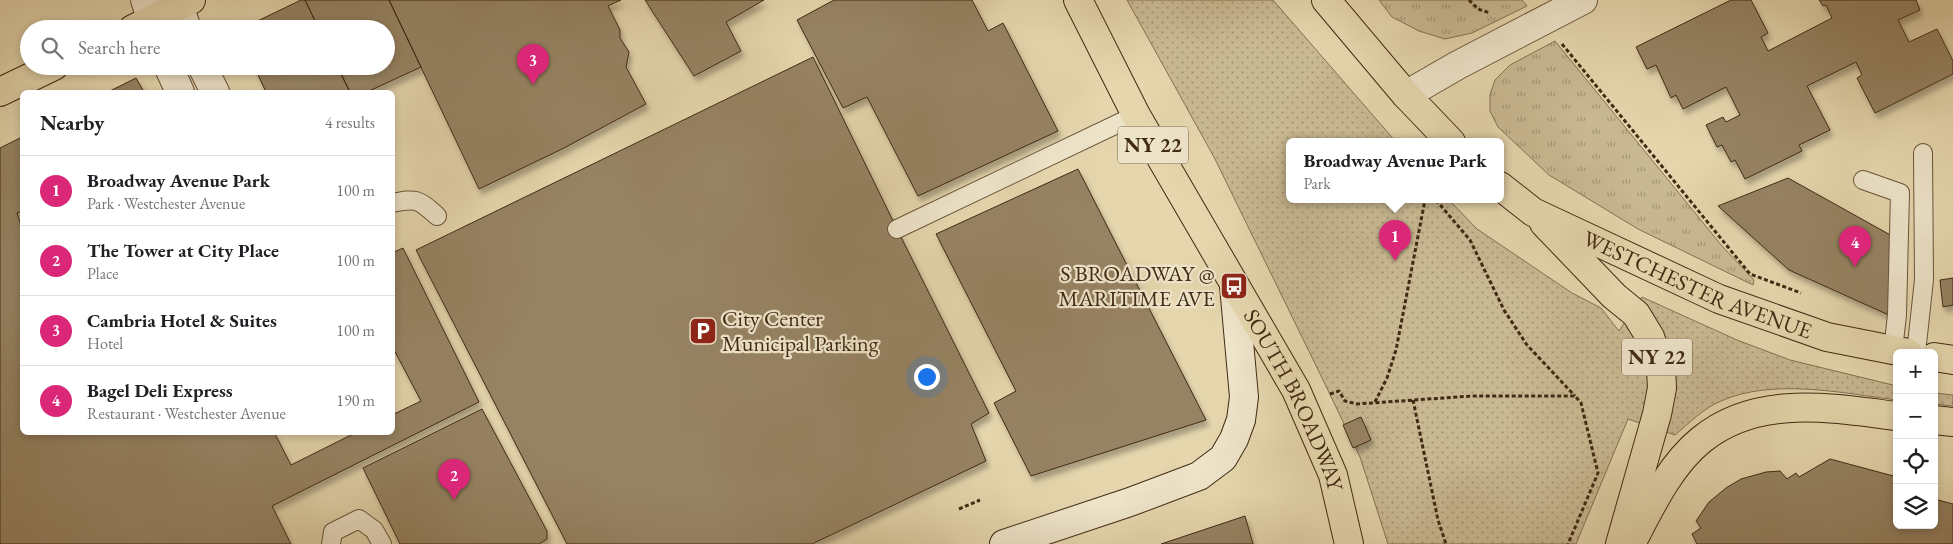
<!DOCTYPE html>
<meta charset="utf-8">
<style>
body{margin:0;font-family:"EB Garamond",serif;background:#f2f2f2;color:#202124}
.controls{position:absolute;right:15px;bottom:15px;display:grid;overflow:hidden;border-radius:8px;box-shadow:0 2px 8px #0003}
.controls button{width:45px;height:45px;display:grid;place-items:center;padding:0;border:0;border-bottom:1px solid #e0e0e0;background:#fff;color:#202124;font:25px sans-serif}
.you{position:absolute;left:926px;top:376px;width:18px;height:18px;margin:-12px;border:4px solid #fff;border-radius:50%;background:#1a73e8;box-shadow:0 0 0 8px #1a73e833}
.badge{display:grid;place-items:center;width:32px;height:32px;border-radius:50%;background:#db2777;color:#fff;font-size:16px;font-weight:700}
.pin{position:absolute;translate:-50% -41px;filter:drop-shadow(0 1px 2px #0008)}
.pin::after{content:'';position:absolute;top:26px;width:18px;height:15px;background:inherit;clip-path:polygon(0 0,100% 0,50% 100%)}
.popup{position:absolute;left:1286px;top:138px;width:218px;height:65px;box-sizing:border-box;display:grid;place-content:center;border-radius:8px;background:#fff;filter:drop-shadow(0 1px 4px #0005);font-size:16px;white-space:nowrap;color:#757577}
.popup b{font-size:19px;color:#202124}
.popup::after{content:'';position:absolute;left:50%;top:100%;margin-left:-10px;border:10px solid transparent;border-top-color:#fff}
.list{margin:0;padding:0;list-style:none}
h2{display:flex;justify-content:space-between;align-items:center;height:65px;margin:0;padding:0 20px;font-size:21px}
h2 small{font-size:16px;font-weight:400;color:#757577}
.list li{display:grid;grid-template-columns:32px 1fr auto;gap:15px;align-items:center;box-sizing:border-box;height:70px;padding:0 20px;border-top:1px solid #e0e0e0}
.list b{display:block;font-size:19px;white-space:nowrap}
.list p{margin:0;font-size:16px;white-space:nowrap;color:#757577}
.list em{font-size:16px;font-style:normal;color:#757577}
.icon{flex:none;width:28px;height:28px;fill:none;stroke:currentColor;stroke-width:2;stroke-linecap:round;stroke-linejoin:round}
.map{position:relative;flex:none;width:1953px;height:544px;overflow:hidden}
.search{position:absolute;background:#fff;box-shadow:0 2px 8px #0003;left:20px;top:20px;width:375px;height:55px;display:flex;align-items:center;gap:12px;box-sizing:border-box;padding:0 18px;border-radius:28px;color:#757577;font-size:19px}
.panel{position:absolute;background:#fff;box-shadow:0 2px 8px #0003;left:20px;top:90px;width:375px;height:345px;border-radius:8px}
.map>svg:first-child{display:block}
</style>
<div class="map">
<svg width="1953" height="544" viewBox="0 0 1953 544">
<defs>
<pattern id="grass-tufts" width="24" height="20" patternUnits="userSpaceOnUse" patternTransform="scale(1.25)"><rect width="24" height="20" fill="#c9b993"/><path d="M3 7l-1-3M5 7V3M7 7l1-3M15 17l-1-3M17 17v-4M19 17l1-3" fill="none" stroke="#a59777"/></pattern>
<pattern id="park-dots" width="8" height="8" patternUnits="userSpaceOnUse" patternTransform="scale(1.25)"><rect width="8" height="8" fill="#c9b993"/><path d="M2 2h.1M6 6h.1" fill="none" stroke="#a59777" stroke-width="1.8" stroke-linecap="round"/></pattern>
<filter id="shadow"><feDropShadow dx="3" dy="5.5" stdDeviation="2.5" flood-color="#0004"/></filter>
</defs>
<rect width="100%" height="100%" fill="#e5d6ad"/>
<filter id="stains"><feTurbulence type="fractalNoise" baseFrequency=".004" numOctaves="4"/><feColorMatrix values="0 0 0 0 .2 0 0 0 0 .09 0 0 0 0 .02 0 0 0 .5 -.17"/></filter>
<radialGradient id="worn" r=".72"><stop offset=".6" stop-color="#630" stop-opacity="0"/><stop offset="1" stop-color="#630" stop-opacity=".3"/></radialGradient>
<path fill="url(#grass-tufts)" stroke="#847253" d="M 1379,0 L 1522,0 L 1527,6 L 1472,33 L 1445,39 L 1419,31 L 1392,17 Z
M 1555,41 L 1722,246 L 1754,280 L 1753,285 L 1638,229 L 1549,175 L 1498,127 L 1490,111 L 1490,95 L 1495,80 L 1510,65 Z"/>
<path fill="url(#park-dots)" stroke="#847253" d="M 1127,0 L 1273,0 L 1396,142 L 1290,142 L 1290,200 L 1449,200 L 1477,229 L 1572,293 L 1601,308 L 1619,331 L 1642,297 L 1737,340 L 1790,360 L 1897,386 L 1897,400 C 1842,393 1773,378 1721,401 C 1704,408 1689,423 1675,435 L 1628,419 L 1576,544 L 1388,544 L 1360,457 L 1322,378 L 1215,159 Z
M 1934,393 L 1953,395 L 1953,406 L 1934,404 Z"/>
<path fill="#968363" stroke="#402a13" filter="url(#shadow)" d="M 301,0 L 305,0 L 319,29 L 241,29 Z
M 305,0 L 389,0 L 421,67 L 367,92 L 350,92 L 337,66 L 386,66 L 386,29 L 319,29 Z
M 389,0 L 621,0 L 608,6 L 620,30 L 620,38 L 629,52 L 626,67 L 646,104 L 562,149 L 479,189 Z
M 645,0 L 764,0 L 726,22 L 741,51 L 694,76 Z
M 834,0 L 972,0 L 988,31 L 1003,23 L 1058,131 L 918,196 L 867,97 L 843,108 L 797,20 Z
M 1731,0 L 1751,0 L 1768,33 L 1761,37 L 1768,51 L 1832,18 L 1826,5 L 1823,6 L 1819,0 L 1916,0 L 1920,10 L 1898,20 L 1909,42 L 1937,29 L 1953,61 L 1953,74 L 1875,113 L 1857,78 L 1862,75 L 1856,62 L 1807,86 L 1830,130 L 1799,145 L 1802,151 L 1745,179 L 1735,160 L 1731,162 L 1722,145 L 1717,147 L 1706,125 L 1723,117 L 1726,122 L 1740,115 L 1726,87 L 1683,109 L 1676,95 L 1671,98 L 1656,65 L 1647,69 L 1636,47 Z
M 813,57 L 897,229 L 989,413 L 971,424 L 986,461 L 812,544 L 567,544 L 416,250 Z
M 254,66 L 337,66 L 350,92 L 266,92 Z
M 136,78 L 144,92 L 108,92 Z
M 22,137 L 22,211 L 17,213 L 22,229 L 22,432 L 274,432 L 291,465 L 357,432 L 392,432 L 392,415 L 421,401 L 392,346 L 392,253 L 403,248 L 479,402 L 272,506 L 291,544 L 0,544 L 0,148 Z
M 1078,169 L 1206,420 L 1031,476 L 994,403 L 1016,391 L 936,234 Z
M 1788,178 L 1894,237 L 1891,316 L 1789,270 L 1718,206 Z
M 1953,278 L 1953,305 L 1943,307 L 1940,280 Z
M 482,409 L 547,531 L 547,539 L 539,544 L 400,544 L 363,468 Z
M 1361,417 L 1371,440 L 1353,448 L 1343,425 Z
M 1830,459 L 1897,477 L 1897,525 L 1934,525 L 1934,499 L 1953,504 L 1953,544 L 1697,544 L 1692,534 L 1701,528 L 1696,521 L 1709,502 L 1726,488 L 1741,479 L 1766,472 L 1780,471 L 1787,479 L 1796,473 L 1799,477 Z
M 1245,516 L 1253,544 L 1161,544 Z"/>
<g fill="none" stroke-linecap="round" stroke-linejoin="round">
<g stroke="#69553a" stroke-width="20">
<path id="lane" d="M 1863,180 L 1900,193 L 1897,315 L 1893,350
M 392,203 C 417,198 418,199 437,216
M 897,229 L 1136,115
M 1916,353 L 1924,280 L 1923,153
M 331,544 L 333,532 L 359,519 L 374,530 L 382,544"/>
</g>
<g stroke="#69553a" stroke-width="30">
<path id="street" d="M 145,0 L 155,29
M 177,0 L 187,29
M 168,66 L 180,92
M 202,66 L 215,92
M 1406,95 L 1458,65 L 1583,0"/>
</g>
<g stroke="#402a13" stroke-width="30">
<path id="secondary" d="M 1004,544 L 1130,502 L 1199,476 L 1223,458 L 1234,439 L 1241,420 L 1244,397 L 1234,286"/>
</g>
<g stroke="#402a13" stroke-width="30">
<g id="primary">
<path id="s1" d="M 1078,0 L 1136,115 L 1296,390 L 1333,475 L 1349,544"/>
<path d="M 1326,0 L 1406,95 L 1451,142"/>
<path d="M 133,29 L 191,0"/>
<path d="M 0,92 L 54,66"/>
<path id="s2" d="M 1500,186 L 1533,212 L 1719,299 L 1827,337 L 1908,353"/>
<path d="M 1544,223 L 1614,296 L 1636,314 L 1650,337 L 1661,369 L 1662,388 L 1657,414 L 1620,544"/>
<path d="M 1934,357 L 1953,360"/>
<path d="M 1934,420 L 1953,422"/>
<path d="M 1631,544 C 1650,508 1669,466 1701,440 C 1757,394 1831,408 1897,416"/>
</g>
</g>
<path stroke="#402a13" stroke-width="3" stroke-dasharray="4 2.5" stroke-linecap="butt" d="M 1469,0 L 1478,9 L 1490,13
M 1562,44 L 1750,274 L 1801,293
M 1436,200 L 1470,240 L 1504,310 L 1527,345 L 1575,396
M 1330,394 L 1339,391 L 1345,401 L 1357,404 L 1472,396 L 1575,396 L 1581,403 L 1598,473 L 1568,544
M 1413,400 L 1438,520 L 1446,544
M 1375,402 L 1387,378 L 1396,350 L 1425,200
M 959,509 L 980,500"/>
<use href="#lane" stroke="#eee4ca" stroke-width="18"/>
<use href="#street" stroke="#eee4ca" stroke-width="28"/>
<use href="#secondary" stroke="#eee4ca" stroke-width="28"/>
<use href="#primary" stroke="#e5d6ad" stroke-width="28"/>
</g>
<defs>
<g id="bus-square" transform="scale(1.4375)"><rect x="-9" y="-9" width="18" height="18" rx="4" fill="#8f2418" stroke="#eee4ca"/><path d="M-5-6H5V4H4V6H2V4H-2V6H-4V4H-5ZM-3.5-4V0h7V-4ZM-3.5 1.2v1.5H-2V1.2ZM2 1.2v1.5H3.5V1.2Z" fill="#fff"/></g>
<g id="parking-square" transform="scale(1.4375)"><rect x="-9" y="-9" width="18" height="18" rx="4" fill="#8f2418" stroke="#eee4ca"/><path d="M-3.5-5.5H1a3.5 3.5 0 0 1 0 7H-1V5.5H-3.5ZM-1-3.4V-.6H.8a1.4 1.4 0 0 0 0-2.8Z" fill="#fff"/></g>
</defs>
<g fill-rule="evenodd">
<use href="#bus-square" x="1234" y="286"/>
<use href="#parking-square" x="703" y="331"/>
</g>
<g text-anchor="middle" stroke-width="4.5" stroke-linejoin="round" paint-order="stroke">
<g fill="#eee4ca" stroke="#74624a" stroke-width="1">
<rect x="1118" y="126.5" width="70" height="37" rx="4"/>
<rect x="1622" y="338.5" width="70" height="37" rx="4"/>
</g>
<g font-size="21" font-weight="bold" fill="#402a13">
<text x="1153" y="152">NY 22</text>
<text x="1657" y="364">NY 22</text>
</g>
<g font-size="22" fill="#402a13" stroke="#eee4ca" text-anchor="end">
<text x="1215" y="281">S BROADWAY @<tspan x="1215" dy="25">MARITIME AVE</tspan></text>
<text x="722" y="326" text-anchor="start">City Center<tspan x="722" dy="25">Municipal Parking</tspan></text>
</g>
<g font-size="22" fill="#402a13" stroke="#eee4ca">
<text dy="8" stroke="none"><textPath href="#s2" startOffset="222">WESTCHESTER AVENUE</textPath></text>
<text dy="8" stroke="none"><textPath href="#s1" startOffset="455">SOUTH BROADWAY</textPath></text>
</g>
</g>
<rect width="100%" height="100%" filter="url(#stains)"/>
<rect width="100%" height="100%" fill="url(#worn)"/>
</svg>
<div class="controls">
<button>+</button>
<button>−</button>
<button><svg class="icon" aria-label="locate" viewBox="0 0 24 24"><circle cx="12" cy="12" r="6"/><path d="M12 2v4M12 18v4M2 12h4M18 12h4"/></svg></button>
<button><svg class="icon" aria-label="layers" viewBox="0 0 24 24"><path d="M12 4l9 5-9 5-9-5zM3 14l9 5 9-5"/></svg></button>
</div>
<div class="you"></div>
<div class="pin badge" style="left:1395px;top:261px">1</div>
<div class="popup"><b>Broadway Avenue Park</b>Park</div>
<div class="pin badge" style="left:454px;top:500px">2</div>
<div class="pin badge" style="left:533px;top:85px">3</div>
<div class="pin badge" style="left:1855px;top:267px">4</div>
<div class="search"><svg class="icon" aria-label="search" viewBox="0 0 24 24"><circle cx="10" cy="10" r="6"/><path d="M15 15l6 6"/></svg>Search here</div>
<section class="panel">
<h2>Nearby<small>4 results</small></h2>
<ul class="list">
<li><span class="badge">1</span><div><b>Broadway Avenue Park</b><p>Park · Westchester Avenue</p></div><em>100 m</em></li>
<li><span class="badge">2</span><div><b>The Tower at City Place</b><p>Place</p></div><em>100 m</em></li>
<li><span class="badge">3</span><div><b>Cambria Hotel &amp; Suites</b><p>Hotel</p></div><em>100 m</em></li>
<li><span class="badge">4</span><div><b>Bagel Deli Express</b><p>Restaurant · Westchester Avenue</p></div><em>190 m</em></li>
</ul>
</section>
</div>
